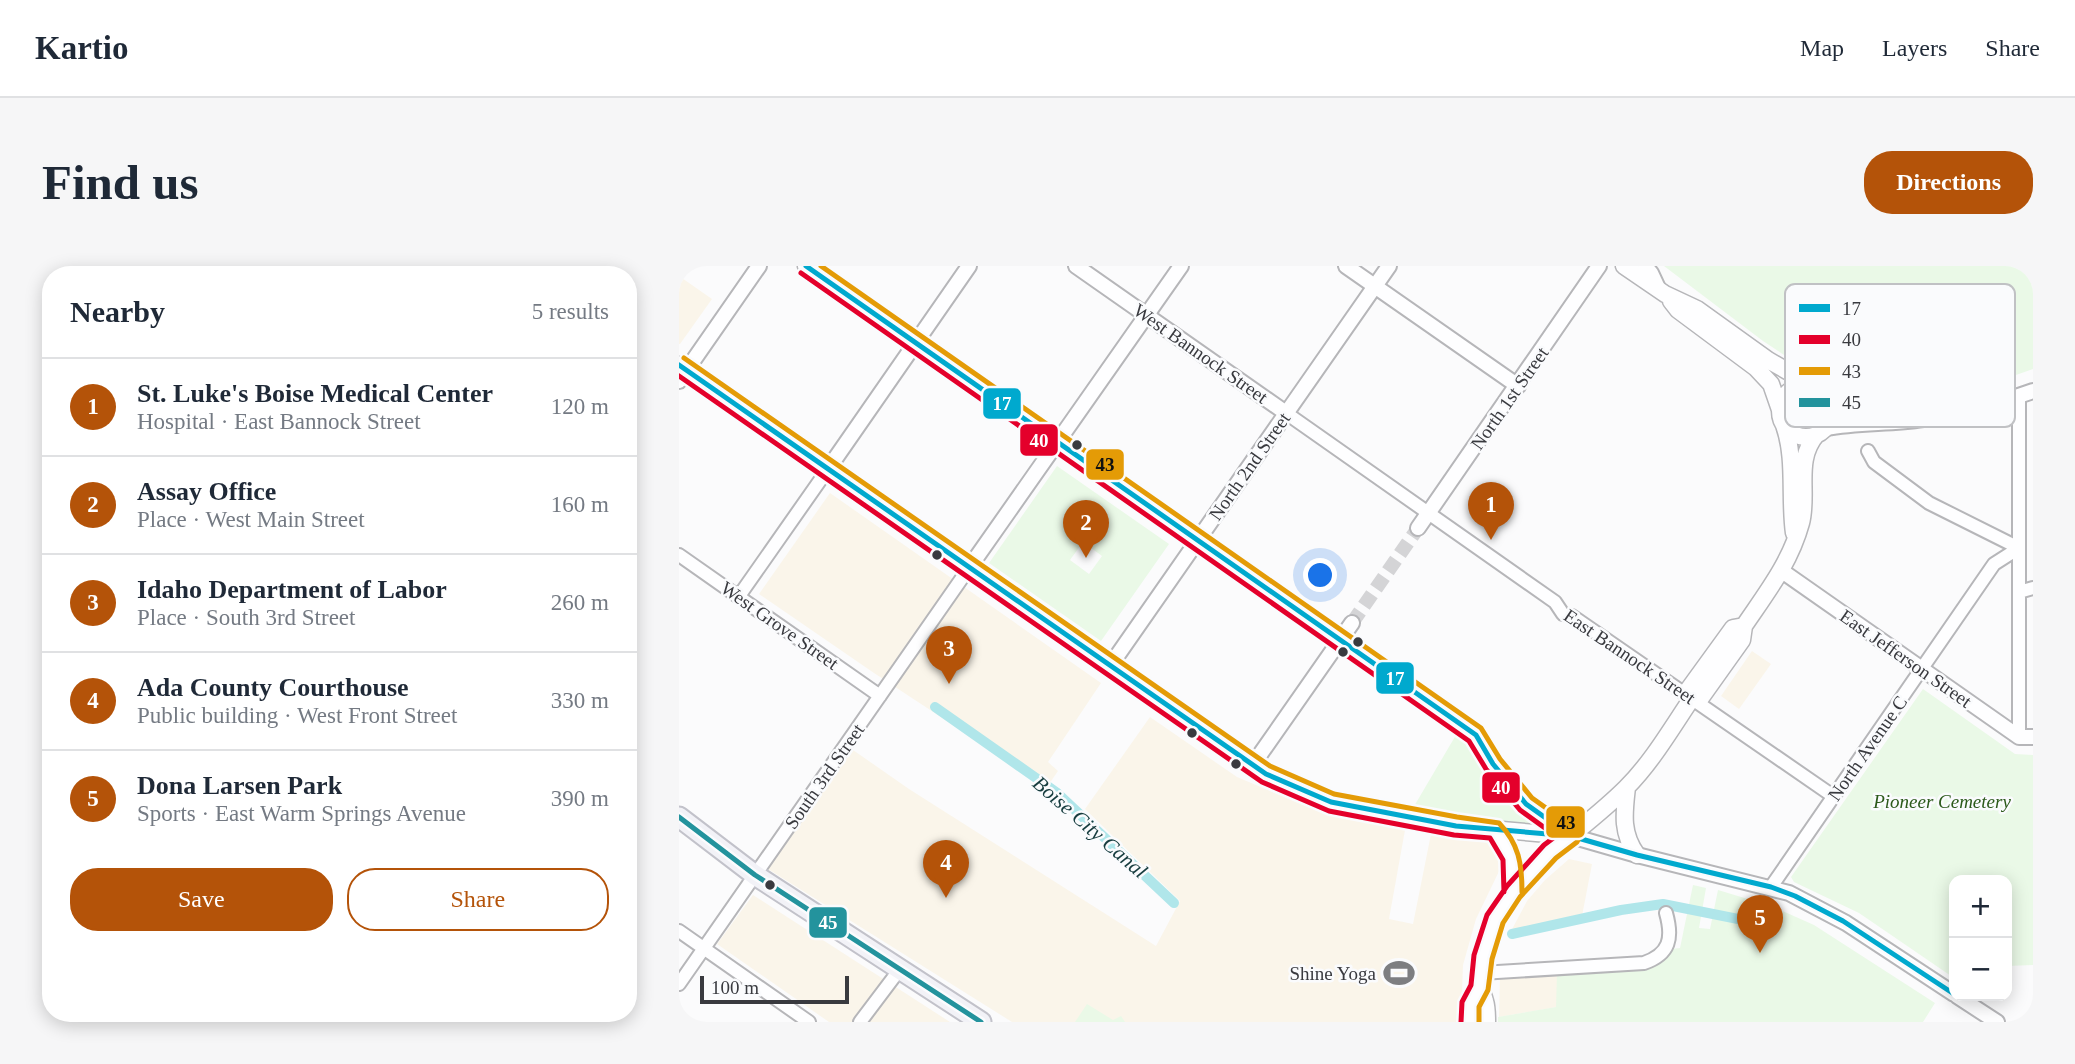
<!DOCTYPE html>
<meta charset="utf-8">
<style>
body{margin:0;font-family:Georgia,serif;background:#f6f6f7;color:#1f2937}
.controls{position:absolute;right:21px;bottom:21px;display:grid;overflow:hidden;border-radius:14px;box-shadow:0 4px 18px #0003}
.controls button{width:63px;height:63px;display:grid;place-items:center;padding:0;border:0;border-bottom:2px solid #e0e1e3;background:#fff;color:#1f2937;font:35px sans-serif}
.scale{position:absolute;left:21px;bottom:18px;width:149px;box-sizing:border-box;padding-left:7px;border:4px solid #393a3f;border-top:0;font-size:19px;line-height:24px;white-space:nowrap;color:#393a3f;-webkit-text-stroke:5px #fafbfd;paint-order:stroke}
.you{position:absolute;left:642px;top:310px;width:24px;height:24px;margin:-18px;border:5px solid #fff;border-radius:50%;background:#1a73e8;box-shadow:0 0 0 10px #1a73e833}
.badge{display:grid;place-items:center;width:46px;height:46px;border-radius:50%;background:#b45309;color:#fff;font-size:23px;font-weight:700}
.pin{position:absolute;translate:-50% -58px;filter:drop-shadow(0 2px 4px #0008)}
.pin::after{content:'';position:absolute;top:37px;width:24px;height:21px;background:inherit;clip-path:polygon(0 0,100% 0,50% 100%)}
.list{margin:0;padding:0;list-style:none}
h2{display:flex;justify-content:space-between;align-items:center;height:91px;margin:0;padding:0 28px;font-size:30px}
h2 small{font-size:23px;font-weight:400;color:#747a83}
.list li{display:grid;grid-template-columns:46px 1fr auto;gap:21px;align-items:center;box-sizing:border-box;height:98px;padding:0 28px;border-top:2px solid #e0e1e3}
.list b{display:block;font-size:26px;white-space:nowrap}
.list p{margin:0;font-size:23px;white-space:nowrap;color:#747a83}
.list em{font-size:23px;font-style:normal;color:#747a83}
.actions{display:flex;gap:14px;padding:21px 28px}
.actions a{flex:1;padding:16px 0;border:2px solid #b45309;border-radius:28px;text-align:center;font-size:24px;color:#b45309}
.actions .main{background:#b45309;color:#fff}
.map{position:relative;flex:none;width:1354px;height:756px;overflow:hidden;border-radius:28px}
header{display:flex;align-items:center;gap:42px;box-sizing:border-box;height:98px;padding:0 35px;background:#fff;border-bottom:2px solid #e0e1e3}
header strong{font-size:33px}
nav{display:flex;gap:38px;margin-inline-start:auto;font-size:24px}
.intro{display:flex;align-items:center;justify-content:space-between;box-sizing:border-box;height:168px;padding:0 42px}
h1{margin:0;font-size:49px}
.button{padding:18px 32px;border-radius:28px;background:#b45309;color:#fff;font-size:24px;font-weight:700}
main{display:flex;gap:42px;padding:0 42px}
aside{flex:1;background:#fff;border-radius:28px;box-shadow:0 4px 18px #0003}
.map>svg:first-child{display:block}
</style>
<header>
<strong>Kartio</strong>
<nav><a>Map</a><a>Layers</a><a>Share</a></nav>
</header>
<div class="intro"><h1>Find us</h1><a class="button">Directions</a></div>
<main>
<aside>
<h2>Nearby<small>5 results</small></h2>
<ul class="list">
<li><span class="badge">1</span><div><b>St. Luke's Boise Medical Center</b><p>Hospital · East Bannock Street</p></div><em>120 m</em></li>
<li><span class="badge">2</span><div><b>Assay Office</b><p>Place · West Main Street</p></div><em>160 m</em></li>
<li><span class="badge">3</span><div><b>Idaho Department of Labor</b><p>Place · South 3rd Street</p></div><em>260 m</em></li>
<li><span class="badge">4</span><div><b>Ada County Courthouse</b><p>Public building · West Front Street</p></div><em>330 m</em></li>
<li><span class="badge">5</span><div><b>Dona Larsen Park</b><p>Sports · East Warm Springs Avenue</p></div><em>390 m</em></li>
</ul>
<div class="actions"><a class="main">Save</a><a>Share</a></div>
</aside>
<div class="map">
<svg width="1354" height="756" viewBox="0 0 1354 756">
<rect width="100%" height="100%" fill="#fbfbfc"/>
<path fill="#faf5ea" d="M 0,10 L 33,33 L 1,78 L 0,78 Z
M 151,227 L 422,417 L 369,496 L 379,505 L 368,521 L 195,407 L 80,328 Z
M 1073,385 L 1092,398 L 1060,443 L 1042,430 Z
M 471,451 L 558,511 L 646,548 L 726,564 L 710,653 L 734,658 L 752,568 L 808,574 L 819,579 L 824,588 L 824,597 L 797,653 L 784,699 L 782,756 L 333,756 L 89,603 L 174,484 L 230,523 L 477,680 L 501,635 L 406,543 Z
M 890,593 L 913,598 L 903,650 L 831,667 L 848,635 L 866,614 Z
M 74,629 L 271,756 L 150,756 L 38,678 Z
M 878,707 L 878,741 L 820,751 L 821,712 Z"/>
<path fill="#eaf9e7" fill-rule="evenodd" d="M 985,0 L 1354,0 L 1354,103 L 1269,133 L 1174,135 L 1084,75 Z
M 378,200 L 490,278 L 422,375 L 310,297 ZM 404,276 L 423,290 L 410,308 L 391,294 Z
M 1244,423 L 1336,488 L 1354,489 L 1354,699 L 1328,700 L 1328,614 L 1275,614 L 1275,712 L 1180,647 L 1115,616 L 1112,611 Z
M 777,469 L 792,482 L 813,514 L 856,555 L 854,560 L 734,542 Z
M 1014,619 L 1027,622 L 1020,662 L 1031,663 L 1039,624 L 1092,640 L 1135,659 L 1256,737 L 1244,756 L 819,756 L 819,751 L 877,741 L 878,707 L 982,691 L 983,684 L 1001,682 Z
M 408,738 L 434,754 L 442,750 L 446,756 L 396,756 Z"/>
<g fill="none" stroke-linecap="round" stroke-linejoin="round">
<path stroke="#b0e6ea" stroke-width="10" d="M 256,441 L 377,526 L 495,637
M 833,668 L 942,644 L 984,638 L 1079,657"/>
<path stroke="#d4d4d6" stroke-width="14" stroke-dasharray="14 7" stroke-linecap="butt" d="M 673,357 L 739,262"/>
<g stroke="#b6b6b9" stroke-width="16">
<path id="minor" d="M 1340,130 L 1340,471
M 607,147 L 876,336 L 884,348 L 893,350 L 1154,530
M 1189,185 L 1195,196 L 1250,237 L 1340,282
M 0,289 L 201,430
M 1340,326 L 1354,322
M 60,330 L 149,203
M 1092,621 L 1315,298 L 1340,282
M 0,665 L 130,756
M 802,707 L 965,697 C 991,688 994,672 987,647
M 0,718 L 290,302
M 181,756 L 221,703"/>
</g>
<g stroke="#b6b6b9" stroke-width="18">
<path id="tertiary" d="M 397,0 L 607,147
M 667,0 L 839,120
M 966,0 L 972,7 L 979,22
M 0,115 L 80,0
M 1148,131 L 1178,145 L 1207,142 L 1262,143
M 1147,162 C 1179,156 1212,158 1244,153 C 1281,148 1319,138 1354,125
M 149,203 L 290,0
M 739,262 L 920,0
M 290,302 L 502,0
M 1103,305 L 1340,471 L 1354,471
M 431,400 L 710,0
M 573,500 L 673,357
M 892,570 L 958,589 L 1110,627 L 1167,657 L 1275,728
M 1278,730 L 1318,756"/>
</g>
<g stroke="#b6b6b9" stroke-width="19">
<path id="secondary" d="M 127,0 L 797,469 L 814,498 L 847,538 L 890,569
M 945,0 L 986,28 L 1018,43 L 1089,94 L 1136,121
M 992,35 L 999,44 L 1077,102 L 1092,118 L 1101,144
M 0,99 L 587,508 L 652,536 L 731,552 L 777,560 L 892,570
M1101 145a26 26 0 1 1 52 0a26 26 0 1 1-52 0Z
M 1105,159 C 1117,193 1110,231 1115,267
M 1065,360 C 1088,326 1111,297 1122,257 C 1130,227 1115,194 1138,168
M 948,521 C 945,547 942,567 958,589
M 815,564 C 836,587 834,596 834,626
M 791,756 L 791,738 L 801,722
M 808,756 C 808,749 808,741 806,735 C 805,730 802,725 801,720 C 800,710 802,698 805,688 C 824,607 892,577 947,522 C 973,496 992,463 1013,432 L 1021,433 L 1063,374 L 1065,360 L 1054,362 L 1009,424 L 1013,432"/>
</g>
<g stroke="#c2c2ca" stroke-width="23">
<path id="primary" d="M 0,551 L 76,609 L 302,756"/>
</g>
<use href="#minor" stroke="#fefeff" stroke-width="12"/>
<use href="#tertiary" stroke="#fefeff" stroke-width="14"/>
<use href="#secondary" stroke="#fefeff" stroke-width="16"/>
<use href="#primary" stroke="#f2f2f7" stroke-width="19"/>
<g stroke="#fafbfd" stroke-width="10">
<path id="bus-1" d="M 127,0 L 797,469 L 814,498 L 847,538 L 892,570
M 0,99 L 587,508 L 652,536 L 777,560 L 892,570 L 958,589 L 1092,621 L 1116,630 L 1164,655 L 1275,728"/>
</g>
<g stroke="#fafbfd" stroke-width="10">
<path id="bus-2" d="M 122,7 L 790,475 L 807,503 L 841,544 L 877,570 L 865,579 L 828,620 L 808,649 L 795,689 L 792,719 L 783,736 L 782,756
M 0,110 L 583,516 L 650,545 L 775,569 L 811,572 L 824,594 L 825,626"/>
</g>
<g stroke="#fafbfd" stroke-width="10">
<path id="bus-3" d="M 142,0 L 802,462 L 821,493 L 853,532 L 898,564 L 901,570 L 898,576 L 877,592 L 841,631 L 824,657 L 813,693 L 809,724 L 800,741 L 800,756
M 5,92 L 591,500 L 655,528 L 778,551 L 820,557 C 840,578 843,598 843,626"/>
</g>
<g stroke="#fafbfd" stroke-width="10">
<path id="bus-4" d="M 0,551 L 76,609 L 302,756"/>
</g>
<use href="#bus-1" stroke="#00a9ce" stroke-width="5"/>
<use href="#bus-2" stroke="#e4002b" stroke-width="5"/>
<use href="#bus-3" stroke="#e49b06" stroke-width="5"/>
<use href="#bus-4" stroke="#23939d" stroke-width="5"/>
</g>
<defs>
<g id="stadium-bare" transform="scale(2.415)"><path d="M0-5a6.5 5 0 1 0 0 10a6.5 5 0 1 0 0-10ZM-3.5-1.8h7v3.6h-7Z" fill="#7d7e81" stroke="#fafbfd" stroke-width="2.5" paint-order="stroke"/></g>
</defs>
<g fill-rule="evenodd">
<use href="#stadium-bare" x="720" y="707"/>
</g>
<g fill="#393a3f" stroke="#fafbfd" stroke-width="2.5">
<circle cx="398" cy="179" r="6"/>
<circle cx="258" cy="289" r="6"/>
<circle cx="679" cy="376" r="6"/>
<circle cx="664" cy="386" r="6"/>
<circle cx="513" cy="467" r="6"/>
<circle cx="557" cy="498" r="6"/>
<circle cx="91" cy="619" r="6"/>
</g>
<g text-anchor="middle" stroke-width="5" stroke-linejoin="round" paint-order="stroke">
<g font-size="19" fill="#393a3f" stroke="#fafbfd">
<text transform="translate(522 87) rotate(35)" y="7">West Bannock Street</text>
<text transform="translate(830 132) rotate(-55)" y="7">North 1st Street</text>
<text transform="translate(570 200) rotate(-55)" y="7">North 2nd Street</text>
<text transform="translate(101 359) rotate(35)" y="7">West Grove Street</text>
<text transform="translate(951 390) rotate(34)" y="7">East Bannock Street</text>
<text transform="translate(1227 392) rotate(35)" y="7">East Jefferson Street</text>
<text transform="translate(1188 482) rotate(-55)" y="7">North Avenue C</text>
<text transform="translate(145 510) rotate(-55)" y="7">South 3rd Street</text>
</g>
<g font-size="19" font-style="italic" fill="#2c5a1b" stroke="#fafbfd">
<text x="1263" y="542">Pioneer Cemetery</text>
</g>
<g font-size="19" fill="#393a3f" stroke="#fafbfd" text-anchor="end">
<text x="697" y="714">Shine Yoga</text>
</g>
<g font-size="21" font-style="italic" fill="#173d3f" stroke="#fafbfd">
<text transform="translate(411 561) rotate(41)" y="7">Boise City Canal</text>
</g>
</g>
<rect x="1106" y="18" width="230" height="143" rx="10" fill="#fafbfd" stroke="#c0c1c4" stroke-width="2"/>
<rect x="1120" y="38" width="31" height="8" fill="#00a9ce"/>
<rect x="1120" y="69" width="31" height="9" fill="#e4002b"/>
<rect x="1120" y="101" width="31" height="8" fill="#e49b06"/>
<rect x="1120" y="132" width="31" height="9" fill="#23939d"/>
<g font-size="19" fill="#393a3f">
<text x="1163" y="49">17</text>
<text x="1163" y="80">40</text>
<text x="1163" y="112">43</text>
<text x="1163" y="143">45</text>
</g>
<g stroke="#fafbfd" stroke-width="2.5">
<rect x="303" y="121" width="40" height="33" rx="7" fill="#00a9ce"/>
<rect x="340" y="157" width="40" height="34" rx="7" fill="#e4002b"/>
<rect x="406" y="182" width="40" height="33" rx="7" fill="#e49b06"/>
<rect x="696" y="395" width="40" height="34" rx="7" fill="#00a9ce"/>
<rect x="802" y="505" width="40" height="33" rx="7" fill="#e4002b"/>
<rect x="866" y="539" width="41" height="34" rx="7" fill="#e49b06"/>
<rect x="129" y="640" width="40" height="33" rx="7" fill="#23939d"/>
</g>
<g font-size="19" text-anchor="middle" font-weight="bold" fill="#fff">
<text x="323" y="144">17</text>
<text x="360" y="181">40</text>
<text x="716" y="419">17</text>
<text x="822" y="528">40</text>
<text x="149" y="663">45</text>
</g>
<g font-size="19" text-anchor="middle" font-weight="bold" fill="#111">
<text x="426" y="205">43</text>
<text x="887" y="563">43</text>
</g>
</svg>
<div class="controls">
<button>+</button>
<button>−</button>
</div>
<div class="scale">100 m</div>
<div class="you"></div>
<div class="pin badge" style="left:812px;top:274px">1</div>
<div class="pin badge" style="left:407px;top:292px">2</div>
<div class="pin badge" style="left:270px;top:418px">3</div>
<div class="pin badge" style="left:267px;top:632px">4</div>
<div class="pin badge" style="left:1081px;top:687px">5</div>
</div>
</main>
